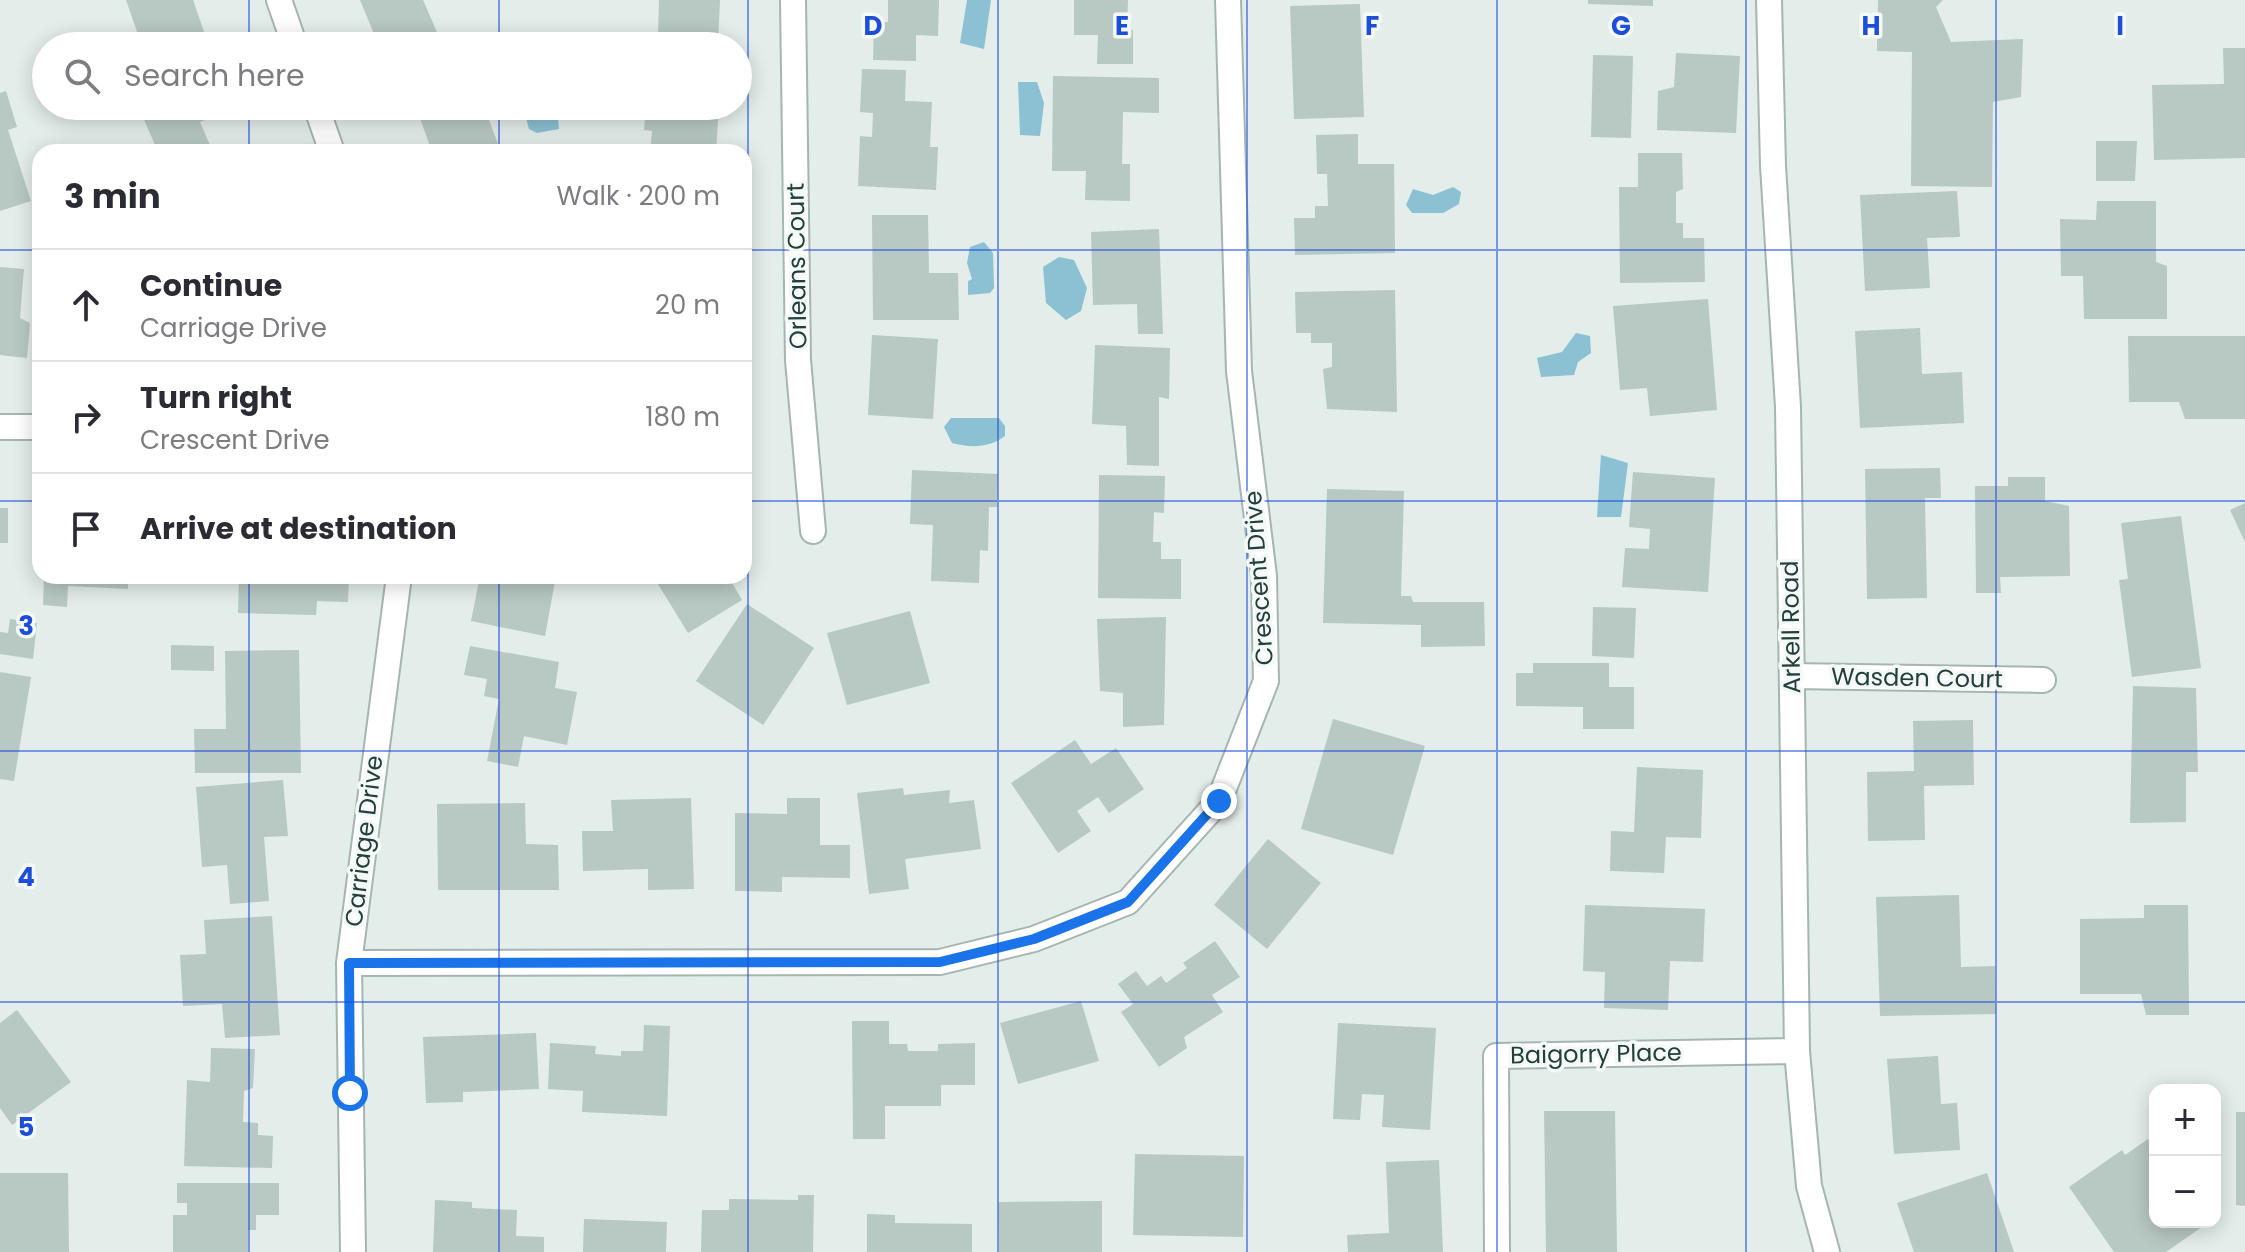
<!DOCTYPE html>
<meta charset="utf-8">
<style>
body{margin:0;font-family:Poppins,sans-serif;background:#f7f7f7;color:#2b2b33}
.controls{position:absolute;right:24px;bottom:24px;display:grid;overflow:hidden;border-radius:16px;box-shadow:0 4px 20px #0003}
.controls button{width:72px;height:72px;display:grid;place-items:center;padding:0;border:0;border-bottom:2px solid #e1e1e2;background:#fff;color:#2b2b33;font:40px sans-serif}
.stop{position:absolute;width:24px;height:24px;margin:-18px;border:6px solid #1a73e8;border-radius:50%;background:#fff}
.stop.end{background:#1a73e8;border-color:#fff;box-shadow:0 2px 8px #0008}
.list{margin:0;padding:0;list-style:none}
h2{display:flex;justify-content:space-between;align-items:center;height:104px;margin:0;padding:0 32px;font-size:34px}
h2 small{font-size:26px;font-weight:400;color:#7c7c81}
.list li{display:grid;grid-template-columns:52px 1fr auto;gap:24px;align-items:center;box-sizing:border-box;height:112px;padding:0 32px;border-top:2px solid #e1e1e2}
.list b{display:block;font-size:30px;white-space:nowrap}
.list p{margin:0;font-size:26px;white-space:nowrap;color:#7c7c81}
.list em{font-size:26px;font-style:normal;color:#7c7c81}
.icon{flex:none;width:44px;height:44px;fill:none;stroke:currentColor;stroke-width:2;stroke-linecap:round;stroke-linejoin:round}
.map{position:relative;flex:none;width:2245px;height:1252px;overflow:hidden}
.search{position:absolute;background:#fff;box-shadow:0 4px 20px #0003;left:32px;top:32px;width:720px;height:88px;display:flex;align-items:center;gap:20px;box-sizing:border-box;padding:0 28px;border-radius:44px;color:#7c7c81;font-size:30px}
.panel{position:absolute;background:#fff;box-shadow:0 4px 20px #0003;left:32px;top:144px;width:720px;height:440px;border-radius:24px}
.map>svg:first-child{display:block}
</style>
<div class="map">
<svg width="2245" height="1252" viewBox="0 0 2245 1252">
<rect width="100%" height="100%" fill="#e3edea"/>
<path fill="#8bc1d2" d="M 967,0 L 991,0 L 984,49 L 960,43 Z
M 1018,82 L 1037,82 L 1044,103 L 1040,136 L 1020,135 Z
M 532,106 L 557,106 L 559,129 L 537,133 L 529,129 L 526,118 Z
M 1453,187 L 1461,192 L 1459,204 L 1443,213 L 1412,213 L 1406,205 L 1413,189 L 1433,195 Z
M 984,242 L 993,253 L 994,288 L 990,293 L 968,295 L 968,281 L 972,279 L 967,263 L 970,247 Z
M 1059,257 L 1074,260 L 1087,288 L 1081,311 L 1066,320 L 1046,303 L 1043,267 Z
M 1576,333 L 1590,336 L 1591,353 L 1578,362 L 1574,375 L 1541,377 L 1537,358 L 1562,352 Z
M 951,418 L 999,418 L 1005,426 L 1005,436 C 989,448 971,448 952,443 L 944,427 Z
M 1601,455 L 1628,463 L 1621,517 L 1597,517 Z"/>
<path fill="#b8c8c3" d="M 126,0 L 193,0 L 209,46 L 142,46 Z
M 360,0 L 423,0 L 443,46 L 379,46 Z
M 659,0 L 720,0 L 718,46 L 641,46 L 642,33 L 658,34 Z
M 888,0 L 939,0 L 938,36 L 916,35 L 916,61 L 873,60 L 874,22 L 888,22 Z
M 1074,0 L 1128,0 L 1127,30 L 1133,30 L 1133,64 L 1097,64 L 1098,35 L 1074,35 Z
M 1588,0 L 1653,0 L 1653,6 L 1588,4 Z
M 1878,0 L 1943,0 L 1936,7 L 1951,42 L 2023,39 L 2021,97 L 1993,102 L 1992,187 L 1911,186 L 1912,52 L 1877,51 Z
M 1360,4 L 1364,117 L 1294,119 L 1290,6 Z
M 2223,48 L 2245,48 L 2245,158 L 2154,160 L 2152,85 L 2224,84 Z
M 1676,53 L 1740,56 L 1736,133 L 1657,130 L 1658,91 L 1674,87 Z
M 1593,55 L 1633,56 L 1631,138 L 1591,137 Z
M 862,69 L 906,70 L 905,101 L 932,102 L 930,147 L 938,147 L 936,190 L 858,186 L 860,136 L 872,137 L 873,113 L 860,112 Z
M 1053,76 L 1159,78 L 1159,113 L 1123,112 L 1122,164 L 1130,164 L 1130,201 L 1085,200 L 1086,171 L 1052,171 Z
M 6,91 L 17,127 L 8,130 L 31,201 L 0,211 L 0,93 Z
M 144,106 L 238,106 L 200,122 L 213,152 L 158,152 L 139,108 Z
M 429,106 L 493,106 L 497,117 L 489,120 L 501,152 L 432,152 L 417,110 Z
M 646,106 L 719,106 L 716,152 L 650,152 L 652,131 L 644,130 Z
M 1358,134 L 1358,164 L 1394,164 L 1395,253 L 1295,255 L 1294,218 L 1315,218 L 1315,206 L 1328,206 L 1327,174 L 1317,174 L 1316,135 Z
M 2096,141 L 2137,141 L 2135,181 L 2096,181 Z
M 1638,153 L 1682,153 L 1683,189 L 1676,192 L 1676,223 L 1683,223 L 1683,238 L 1704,238 L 1705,282 L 1620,283 L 1619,187 L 1638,187 Z
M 1957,191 L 1960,237 L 1927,238 L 1930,288 L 1865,291 L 1860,195 Z
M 2097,201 L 2156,201 L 2156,262 L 2167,266 L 2167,319 L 2084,319 L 2083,276 L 2061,276 L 2060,219 L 2096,220 Z
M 872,215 L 928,215 L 929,273 L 958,273 L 959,320 L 873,320 Z
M 1159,229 L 1163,334 L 1138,334 L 1137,304 L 1093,305 L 1091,232 Z
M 0,267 L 24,269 L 20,318 L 30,323 L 27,358 L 0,355 Z
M 1395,290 L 1397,412 L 1327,409 L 1323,369 L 1332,367 L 1332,343 L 1311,343 L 1311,333 L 1296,333 L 1295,292 Z
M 1708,299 L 1717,410 L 1650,416 L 1647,388 L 1620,390 L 1613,306 Z
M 1920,328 L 1922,374 L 1962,372 L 1964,423 L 1860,428 L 1855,331 Z
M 872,335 L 938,339 L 933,419 L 868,415 Z
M 2128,336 L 2245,336 L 2245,419 L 2185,419 L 2179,402 L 2129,402 Z
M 1095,345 L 1170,348 L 1169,399 L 1159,397 L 1159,466 L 1127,465 L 1126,426 L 1092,424 Z
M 1940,468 L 1941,498 L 1925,498 L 1927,598 L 1867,599 L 1865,469 Z
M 912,470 L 998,474 L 997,507 L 989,507 L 988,551 L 980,550 L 979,583 L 931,581 L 933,525 L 910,524 Z
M 1633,472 L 1715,478 L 1708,592 L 1622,587 L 1625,548 L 1649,549 L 1650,529 L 1629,527 Z
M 1099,475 L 1165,476 L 1164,513 L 1154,512 L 1153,542 L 1161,542 L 1161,559 L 1181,559 L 1181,599 L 1098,598 Z
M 2008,477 L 2045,477 L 2045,501 L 2069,506 L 2070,576 L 2000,577 L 2001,593 L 1976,593 L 1975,486 L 2008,486 Z
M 1327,489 L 1404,491 L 1401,596 L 1411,596 L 1413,602 L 1484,602 L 1485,646 L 1421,647 L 1421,625 L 1323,623 Z
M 2245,503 L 2245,542 L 2230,510 Z
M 0,508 L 8,508 L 8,543 L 0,543 Z
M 2181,516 L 2201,668 L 2132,677 L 2119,580 L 2128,579 L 2121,523 Z
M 44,576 L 128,576 L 128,589 L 68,586 L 67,607 L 43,605 Z
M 239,576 L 349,576 L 348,602 L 317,601 L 316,615 L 238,613 Z
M 480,576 L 556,576 L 545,636 L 471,621 Z
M 653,576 L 728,576 L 742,600 L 688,633 Z
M 747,604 L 814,648 L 763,725 L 696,681 Z
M 1593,607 L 1636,608 L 1634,658 L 1592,656 Z
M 910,611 L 930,683 L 847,705 L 827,633 Z
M 1166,617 L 1164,725 L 1123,727 L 1123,693 L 1100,691 L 1097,619 Z
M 10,619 L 37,623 L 33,659 L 0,654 L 0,632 L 8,633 Z
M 171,645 L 214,646 L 214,671 L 171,670 Z
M 470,646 L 559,662 L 555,688 L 577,692 L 567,745 L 524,736 L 518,767 L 487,761 L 499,699 L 484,696 L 487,679 L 464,675 Z
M 299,650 L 301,773 L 195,773 L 194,729 L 226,729 L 225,651 Z
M 1533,663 L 1609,663 L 1609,687 L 1634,687 L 1634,729 L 1583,729 L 1583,707 L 1516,706 L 1516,673 L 1533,673 Z
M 0,672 L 31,677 L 14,781 L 0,779 Z
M 2133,686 L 2196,688 L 2198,772 L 2186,772 L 2186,822 L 2130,823 Z
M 1333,719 L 1425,746 L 1393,855 L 1301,829 Z
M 1973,720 L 1974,785 L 1924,786 L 1925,840 L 1868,841 L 1867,772 L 1914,771 L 1913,721 Z
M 1075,740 L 1091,764 L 1116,748 L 1144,789 L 1109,813 L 1098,797 L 1077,811 L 1091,831 L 1058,853 L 1011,783 Z
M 1637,767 L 1703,770 L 1701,838 L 1666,837 L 1664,873 L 1610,871 L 1611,831 L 1634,832 Z
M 283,780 L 288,836 L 264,837 L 269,901 L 230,904 L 227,865 L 202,867 L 196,787 Z
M 903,788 L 904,795 L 950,790 L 949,803 L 974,800 L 981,849 L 905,859 L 909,889 L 869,894 L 857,793 Z
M 691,798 L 694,889 L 648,890 L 648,869 L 583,871 L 582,831 L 613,831 L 611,800 Z
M 787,798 L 820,798 L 820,845 L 850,845 L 850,878 L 782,877 L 782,892 L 735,891 L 735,813 L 787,814 Z
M 525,803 L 526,844 L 558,845 L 559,890 L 438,890 L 437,804 Z
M 1268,839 L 1321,883 L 1267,949 L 1214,905 Z
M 1959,895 L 1961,967 L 1995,966 L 1996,1014 L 1880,1016 L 1876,897 Z
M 1585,905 L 1705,909 L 1703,962 L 1670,961 L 1668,1010 L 1604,1008 L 1605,972 L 1583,971 Z
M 2144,905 L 2188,905 L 2189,1015 L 2146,1015 L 2141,994 L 2080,994 L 2080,919 L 2144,918 Z
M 272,916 L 280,1035 L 225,1038 L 222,1004 L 183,1006 L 180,955 L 206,954 L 204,920 Z
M 1215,941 L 1240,977 L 1212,995 L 1223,1012 L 1184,1037 L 1187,1048 L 1159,1067 L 1121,1012 L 1133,1004 L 1118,984 L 1136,971 L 1147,986 L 1161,976 L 1166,983 L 1187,968 L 1183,963 Z
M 1081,1001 L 1099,1061 L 1018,1084 L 1000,1023 Z
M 17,1010 L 71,1082 L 12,1125 L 0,1108 L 0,1023 Z
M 852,1021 L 889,1021 L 889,1044 L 907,1044 L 908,1051 L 938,1051 L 938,1044 L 975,1043 L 975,1085 L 941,1085 L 941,1106 L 885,1106 L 885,1139 L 853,1139 Z
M 1338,1023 L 1436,1028 L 1430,1130 L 1382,1127 L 1384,1095 L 1362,1094 L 1360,1120 L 1333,1119 Z
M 644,1025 L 670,1026 L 667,1116 L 582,1112 L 583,1091 L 548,1089 L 550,1043 L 596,1046 L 595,1054 L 621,1056 L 621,1051 L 643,1051 Z
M 536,1033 L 539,1089 L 463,1092 L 463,1102 L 426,1103 L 423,1037 Z
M 211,1048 L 255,1049 L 253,1088 L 244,1091 L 243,1122 L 258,1123 L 258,1135 L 273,1136 L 272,1168 L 184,1166 L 187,1080 L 210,1082 Z
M 1938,1056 L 1941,1104 L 1957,1103 L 1960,1150 L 1894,1154 L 1887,1059 Z
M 1544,1111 L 1615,1111 L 1617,1252 L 1546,1252 Z
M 2236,1112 L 2245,1112 L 2245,1206 L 2236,1205 Z
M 2148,1139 L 2155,1148 L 2155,1222 L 2209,1222 L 2166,1252 L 2114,1252 L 2069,1187 L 2122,1150 L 2125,1155 Z
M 1135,1154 L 1244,1156 L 1243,1237 L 1133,1235 Z
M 1439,1160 L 1443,1252 L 1348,1252 L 1347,1235 L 1389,1233 L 1386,1162 Z
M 0,1173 L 68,1173 L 69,1252 L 0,1252 Z
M 1987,1173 L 2014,1252 L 1914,1252 L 1897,1203 Z
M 177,1183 L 279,1183 L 279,1215 L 256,1215 L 256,1230 L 248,1230 L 248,1252 L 173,1252 L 173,1215 L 187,1215 L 187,1203 L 177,1203 Z
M 798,1195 L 814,1195 L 813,1252 L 701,1252 L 702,1210 L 729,1210 L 729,1199 L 798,1200 Z
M 435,1200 L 472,1202 L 472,1208 L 517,1210 L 516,1236 L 544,1237 L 544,1252 L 433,1252 Z
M 1102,1201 L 1102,1252 L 999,1252 L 998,1202 Z
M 867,1214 L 895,1215 L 895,1223 L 972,1224 L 972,1252 L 867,1252 Z
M 584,1219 L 667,1222 L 666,1252 L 583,1252 Z"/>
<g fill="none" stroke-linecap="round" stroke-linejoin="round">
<g stroke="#a6b5b2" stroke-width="28">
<path id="street" d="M 279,0 L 295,46
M 793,0 L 798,360 L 813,531
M 1769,0 L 1773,166 L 1788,407 L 1797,1051 L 1809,1186 L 1827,1252
M 316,106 L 332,152
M 0,427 L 40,427
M 1792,676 L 2043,680
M 349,963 L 940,962 L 1034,939 L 1128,902 L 1219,801 L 1266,681 L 1264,576 L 1239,371 L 1228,0
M 353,1252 L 349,963 L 399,576
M 1497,1252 L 1496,1056 L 1797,1051"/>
</g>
<use href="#street" stroke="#fff" stroke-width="24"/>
</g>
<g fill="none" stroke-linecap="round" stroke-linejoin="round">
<path stroke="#1a73e8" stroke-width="10" d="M 350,1093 L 349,963 L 940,962 L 1034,939 L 1128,902 L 1219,801"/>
</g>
<path fill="none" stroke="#1d4ed8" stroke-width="2" stroke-opacity="0.55" d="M 249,0 L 249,46M 499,0 L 499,46M 748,0 L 748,1252M 998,0 L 998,1252M 1247,0 L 1247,1252M 1497,0 L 1497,1252M 1746,0 L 1746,1252M 1996,0 L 1996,1252M 249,106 L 249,152M 499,106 L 499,152M 0,250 L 40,250M 744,250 L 2245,250M 0,501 L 40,501M 744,501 L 2245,501M 249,576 L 249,1252M 499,576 L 499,1252M 0,751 L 2245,751M 0,1002 L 2245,1002"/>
<g text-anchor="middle" stroke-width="7" stroke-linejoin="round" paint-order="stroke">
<g font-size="24" fill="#233f3a" stroke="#f4f9f7">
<text transform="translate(797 266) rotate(-91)" y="8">Orleans Court</text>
<text transform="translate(1259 578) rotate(-94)" y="8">Crescent Drive</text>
<text transform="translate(1791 627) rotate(-91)" y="8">Arkell Road</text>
<text transform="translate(1917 678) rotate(1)" y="8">Wasden Court</text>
<text transform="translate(364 841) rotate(-83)" y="8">Carriage Drive</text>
<text transform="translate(1596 1054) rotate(-1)" y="8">Baigorry Place</text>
</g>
</g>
<g font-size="26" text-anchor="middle" font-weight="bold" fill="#1d4ed8" stroke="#f4f9f7" stroke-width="7" stroke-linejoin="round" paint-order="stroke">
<text x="873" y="35">D</text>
<text x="1122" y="35">E</text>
<text x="1372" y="35">F</text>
<text x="1621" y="35">G</text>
<text x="1871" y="35">H</text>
<text x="2120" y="35">I</text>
<text x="26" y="635">3</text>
<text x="26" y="886">4</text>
<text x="26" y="1136">5</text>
</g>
</svg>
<div class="controls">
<button>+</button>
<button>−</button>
</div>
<div class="stop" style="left:350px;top:1093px"></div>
<div class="stop end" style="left:1219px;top:801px"></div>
<div class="search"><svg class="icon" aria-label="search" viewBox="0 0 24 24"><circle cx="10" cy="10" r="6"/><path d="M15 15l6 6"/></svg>Search here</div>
<section class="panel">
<h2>3 min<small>Walk · 200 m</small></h2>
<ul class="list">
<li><svg class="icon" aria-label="ahead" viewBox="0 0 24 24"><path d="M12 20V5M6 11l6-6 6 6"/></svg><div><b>Continue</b><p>Carriage Drive</p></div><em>20 m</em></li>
<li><svg class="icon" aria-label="right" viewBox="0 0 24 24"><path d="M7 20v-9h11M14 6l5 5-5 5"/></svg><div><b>Turn right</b><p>Crescent Drive</p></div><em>180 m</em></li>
<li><svg class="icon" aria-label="arrive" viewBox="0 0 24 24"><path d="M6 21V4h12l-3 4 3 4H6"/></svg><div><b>Arrive at destination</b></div></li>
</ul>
</section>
</div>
